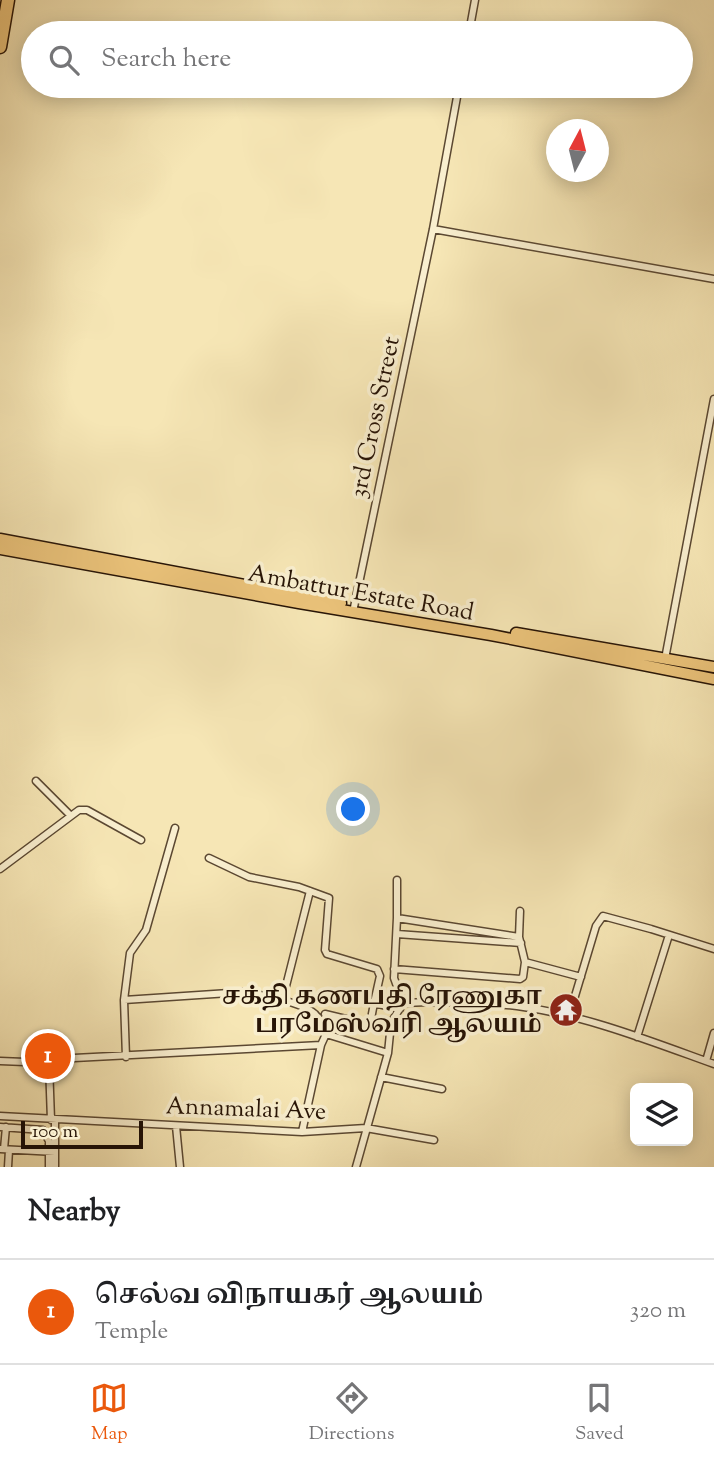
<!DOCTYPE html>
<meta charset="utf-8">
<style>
body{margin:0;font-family:"Sorts Mill Goudy","Noto Serif Tamil",serif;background:#f6f6f6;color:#202124}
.controls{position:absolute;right:21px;bottom:21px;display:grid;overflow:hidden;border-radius:10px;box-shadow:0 4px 18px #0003}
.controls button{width:63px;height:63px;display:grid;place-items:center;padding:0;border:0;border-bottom:2px solid #e0e0e0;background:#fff;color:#202124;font:35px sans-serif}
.compass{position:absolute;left:546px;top:119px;width:63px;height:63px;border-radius:50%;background:#fff;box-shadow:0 4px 18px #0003;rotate:7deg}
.scale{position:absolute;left:21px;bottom:18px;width:122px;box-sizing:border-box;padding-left:7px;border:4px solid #271406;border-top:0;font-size:19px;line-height:24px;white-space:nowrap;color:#271406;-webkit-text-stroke:5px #f9efcf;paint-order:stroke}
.you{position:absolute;left:354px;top:810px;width:24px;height:24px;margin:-18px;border:5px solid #fff;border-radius:50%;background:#1a73e8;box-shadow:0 0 0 10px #1a73e833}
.badge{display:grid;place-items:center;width:46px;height:46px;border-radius:50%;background:#ea580c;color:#fff;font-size:23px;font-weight:700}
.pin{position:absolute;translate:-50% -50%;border:4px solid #fff;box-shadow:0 2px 7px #0006}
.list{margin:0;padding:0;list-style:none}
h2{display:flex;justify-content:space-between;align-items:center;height:91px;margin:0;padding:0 28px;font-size:30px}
h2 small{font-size:23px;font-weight:400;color:#757577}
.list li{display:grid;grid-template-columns:46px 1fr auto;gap:21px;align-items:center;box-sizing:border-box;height:105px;padding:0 28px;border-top:2px solid #e0e0e0}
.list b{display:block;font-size:26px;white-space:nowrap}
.list p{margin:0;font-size:23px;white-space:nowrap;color:#757577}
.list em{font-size:23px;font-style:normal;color:#757577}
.icon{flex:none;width:38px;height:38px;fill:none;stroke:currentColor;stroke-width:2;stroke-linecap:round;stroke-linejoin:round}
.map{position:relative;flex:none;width:714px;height:1167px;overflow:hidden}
.search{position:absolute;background:#fff;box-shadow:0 4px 18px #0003;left:21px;right:21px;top:21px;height:77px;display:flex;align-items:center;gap:18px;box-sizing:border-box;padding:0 24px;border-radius:38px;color:#757577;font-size:26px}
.sheet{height:196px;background:#fff}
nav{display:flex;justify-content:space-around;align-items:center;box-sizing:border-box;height:98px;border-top:2px solid #e0e0e0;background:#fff;font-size:19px;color:#757577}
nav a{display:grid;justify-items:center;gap:4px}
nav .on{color:#ea580c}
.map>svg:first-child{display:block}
</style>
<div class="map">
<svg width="714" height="1167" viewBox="0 0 714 1167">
<rect width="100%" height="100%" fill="#f6e6b5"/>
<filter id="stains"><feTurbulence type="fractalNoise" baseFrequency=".00286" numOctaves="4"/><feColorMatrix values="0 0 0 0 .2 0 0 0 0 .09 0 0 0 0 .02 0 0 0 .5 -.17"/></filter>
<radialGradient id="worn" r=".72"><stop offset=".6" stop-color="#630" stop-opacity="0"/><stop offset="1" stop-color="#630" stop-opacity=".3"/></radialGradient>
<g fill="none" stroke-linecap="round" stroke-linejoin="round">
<g stroke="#5b4832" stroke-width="9">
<path id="street" d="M 469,33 L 475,0
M 433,229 L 714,279
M 353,612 L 433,229 L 459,86
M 665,659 L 714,399
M 36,781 L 70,815
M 209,858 L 249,877 L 299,887 L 329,898 L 325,950 L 327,954 L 377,969 L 380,976 L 374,1003 L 400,1009
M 0,869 L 79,810 L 87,810 L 141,840
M 397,918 L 397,880
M 397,934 L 521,943
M 519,937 L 520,911
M 394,969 L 520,979 L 523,977 L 525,962
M 286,986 L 310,891
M 124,1000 L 130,953 L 146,930 L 175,828
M 403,1003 C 440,1001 480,1002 517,1006 C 585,1015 650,1041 714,1064
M 403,1003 L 394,978 L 397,918 L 519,937 L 525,962 L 581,977
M 325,1014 L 367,1024 L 371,1019 L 374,1003
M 571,1018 L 572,1006 L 596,926 L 603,916 L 651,929 L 714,949
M 637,1037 L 669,935
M 126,1057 L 124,1000 L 244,992 C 262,995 302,1002 315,1014 C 320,1019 323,1028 326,1034
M 0,1061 L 50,1063
M 706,1061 L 714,1033
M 381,1077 L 442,1089
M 0,1116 L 302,1132 L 366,1128 L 434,1140
M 51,1120 L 49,1064 L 55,1059 L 321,1045 L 326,1034 L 388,1053
M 176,1126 L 180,1167
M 0,1127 L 43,1130 L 49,1141 L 49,1167
M 302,1132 L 321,1045
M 0,1149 L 55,1152
M 4,1149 L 6,1127
M 8,1167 L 9,1150
M 55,1167 L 55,1120
M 356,1167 L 388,1053 L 391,1023 L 400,1008"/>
</g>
<g stroke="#271406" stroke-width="13">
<path id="primary" d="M 0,539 L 341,603
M 0,549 L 299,603 L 491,635 L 714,679
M 516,633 L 714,667"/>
</g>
<g stroke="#271406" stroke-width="15">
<path id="highway" d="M 0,47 L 8,0"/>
</g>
<use href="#street" stroke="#f9efcf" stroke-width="6"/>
<use href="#primary" stroke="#ebc37a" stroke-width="10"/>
<use href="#highway" stroke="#ebc37a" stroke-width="12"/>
</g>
<defs>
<g id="temple-disc" transform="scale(1.75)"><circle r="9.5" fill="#8f2418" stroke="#f9efcf"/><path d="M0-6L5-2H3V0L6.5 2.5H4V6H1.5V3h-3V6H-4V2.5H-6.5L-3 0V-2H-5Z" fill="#fff"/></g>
</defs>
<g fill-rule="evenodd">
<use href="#temple-disc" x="566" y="1010"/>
</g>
<g text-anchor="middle" stroke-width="7" stroke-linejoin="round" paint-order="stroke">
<g font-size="24" fill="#271406" stroke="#f9efcf">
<text transform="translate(374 417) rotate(-78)" y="8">3rd Cross Street</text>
<text transform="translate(361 592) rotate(10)" y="8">Ambattur Estate Road</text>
<text transform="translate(246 1108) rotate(2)" y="8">Annamalai Ave</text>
</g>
<g font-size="24" font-weight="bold" fill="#271406" stroke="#f9efcf" text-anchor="end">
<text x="542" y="1004">சக்தி கணபதி ரேணுகா<tspan x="542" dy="28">பரமேஸ்வரி ஆலயம்</tspan></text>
</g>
</g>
<rect width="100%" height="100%" filter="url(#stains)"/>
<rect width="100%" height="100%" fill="url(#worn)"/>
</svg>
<div class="controls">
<button><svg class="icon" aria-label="layers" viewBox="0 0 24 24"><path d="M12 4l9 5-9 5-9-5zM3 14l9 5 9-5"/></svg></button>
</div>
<svg class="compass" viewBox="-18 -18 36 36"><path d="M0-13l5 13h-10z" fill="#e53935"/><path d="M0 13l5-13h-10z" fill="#757577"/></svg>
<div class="scale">100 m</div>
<div class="you"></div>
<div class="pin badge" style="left:48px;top:1056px">1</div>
<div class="search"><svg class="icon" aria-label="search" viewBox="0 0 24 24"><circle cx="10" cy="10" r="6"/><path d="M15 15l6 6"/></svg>Search here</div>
</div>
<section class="sheet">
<h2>Nearby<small></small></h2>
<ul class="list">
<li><span class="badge">1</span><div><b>செல்வ விநாயகர் ஆலயம்</b><p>Temple</p></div><em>320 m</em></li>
</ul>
</section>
<nav>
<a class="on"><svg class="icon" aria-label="map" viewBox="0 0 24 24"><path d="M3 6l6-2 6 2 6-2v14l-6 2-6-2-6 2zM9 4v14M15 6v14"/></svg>Map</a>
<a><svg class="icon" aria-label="directions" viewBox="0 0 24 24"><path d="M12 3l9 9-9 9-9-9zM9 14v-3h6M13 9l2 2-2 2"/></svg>Directions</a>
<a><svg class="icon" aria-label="saved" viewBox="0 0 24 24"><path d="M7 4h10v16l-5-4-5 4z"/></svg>Saved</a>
</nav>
